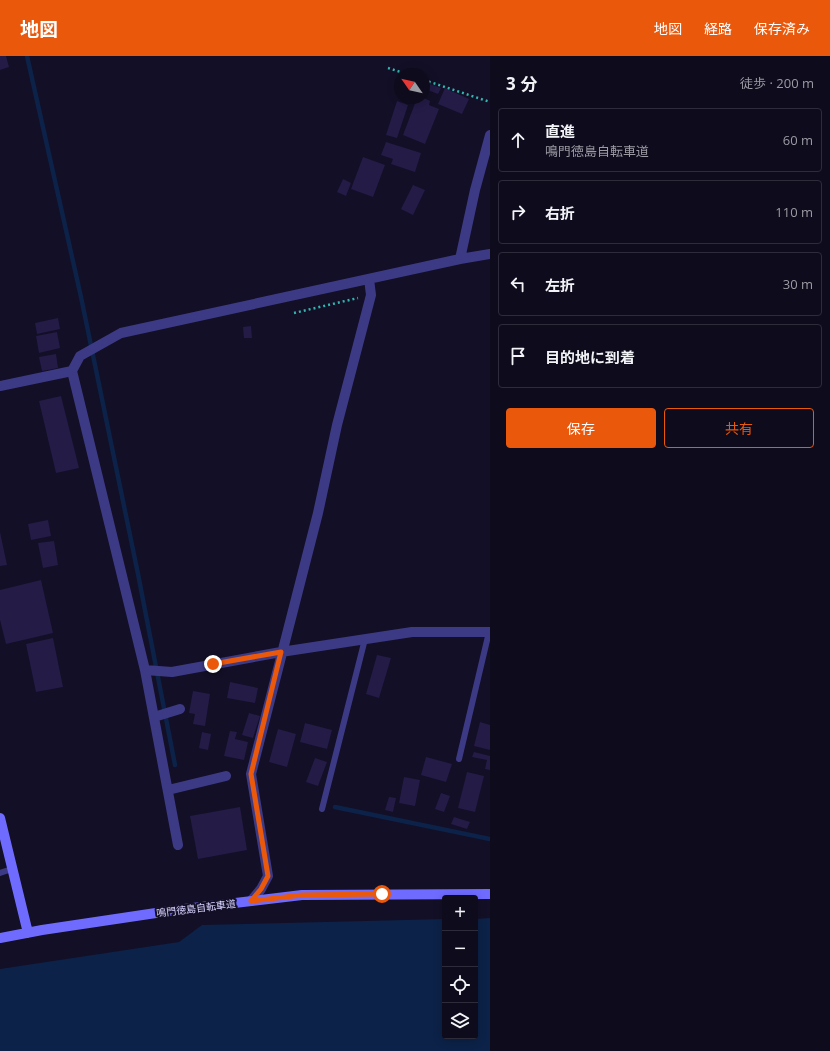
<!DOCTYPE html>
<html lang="ja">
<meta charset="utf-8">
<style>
body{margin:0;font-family:"Open Sans","Noto Sans JP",sans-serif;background:#1c1929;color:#f1f3f6}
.controls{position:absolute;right:12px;bottom:12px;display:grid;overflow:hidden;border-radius:4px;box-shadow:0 2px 10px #0003}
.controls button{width:36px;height:36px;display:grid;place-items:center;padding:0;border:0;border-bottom:1px solid #2e2b3b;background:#0e0b1c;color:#f1f3f6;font:20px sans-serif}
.compass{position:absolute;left:394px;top:12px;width:36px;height:36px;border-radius:50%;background:#0e0b1c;box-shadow:0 2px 10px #0003;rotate:304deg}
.stop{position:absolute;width:12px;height:12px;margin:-9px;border:3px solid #ea580c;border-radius:50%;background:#fff}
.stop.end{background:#ea580c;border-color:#fff;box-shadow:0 1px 4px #0008}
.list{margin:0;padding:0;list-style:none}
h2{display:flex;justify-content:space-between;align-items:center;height:52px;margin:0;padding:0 16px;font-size:17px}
h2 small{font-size:13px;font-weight:400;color:#9b9ba3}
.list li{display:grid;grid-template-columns:26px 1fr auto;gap:12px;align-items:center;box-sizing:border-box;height:64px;margin:0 8px 8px;padding:0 8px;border:1px solid #2e2b3b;border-radius:4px}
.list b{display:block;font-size:15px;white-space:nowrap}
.list p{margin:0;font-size:13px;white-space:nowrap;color:#9b9ba3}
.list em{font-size:13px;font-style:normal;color:#9b9ba3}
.actions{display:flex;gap:8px;padding:12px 16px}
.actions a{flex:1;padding:9px 0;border:1px solid #ea580c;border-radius:4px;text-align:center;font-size:14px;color:#ea580c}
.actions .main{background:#ea580c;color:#fff}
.icon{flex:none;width:22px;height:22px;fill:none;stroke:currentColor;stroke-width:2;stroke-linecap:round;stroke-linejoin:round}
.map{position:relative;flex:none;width:490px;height:995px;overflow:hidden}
header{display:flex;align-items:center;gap:24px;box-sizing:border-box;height:56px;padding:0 20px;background:#ea580c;color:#fff}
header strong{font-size:19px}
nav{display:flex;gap:22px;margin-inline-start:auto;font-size:14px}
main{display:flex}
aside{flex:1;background:#0e0b1c}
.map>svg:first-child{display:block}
</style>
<header>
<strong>地図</strong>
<nav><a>地図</a><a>経路</a><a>保存済み</a></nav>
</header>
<main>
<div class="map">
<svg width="490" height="995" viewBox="0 0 490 995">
<rect width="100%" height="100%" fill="#130f26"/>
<path fill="#0c2248" d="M 490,862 L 490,995 L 0,995 L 0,913 L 179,886 L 202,869 L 445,863 L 445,980 L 475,980 L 475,863 Z"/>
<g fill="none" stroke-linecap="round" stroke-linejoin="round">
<path stroke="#0c2248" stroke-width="4.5" d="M 27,0 L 81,241 L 138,518 L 175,709
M 335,751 L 490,783"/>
</g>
<path fill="#241b47" d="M 0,0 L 6,0 L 9,11 L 0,14 Z
M 427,27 L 441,32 L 438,38 L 425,33 Z
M 445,32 L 469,43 L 462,58 L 438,48 Z
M 417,42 L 424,42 L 430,45 L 429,49 L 439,53 L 425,88 L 403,79 Z
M 397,45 L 408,49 L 397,82 L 386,79 Z
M 386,86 L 421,97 L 415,116 L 391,108 L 393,103 L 381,99 Z
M 363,101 L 385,109 L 373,141 L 351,133 Z
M 343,123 L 351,127 L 346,140 L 337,136 Z
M 413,129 L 425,134 L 413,159 L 401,153 Z
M 58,262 L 60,273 L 37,278 L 35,267 Z
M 251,270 L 252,282 L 244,282 L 243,271 Z
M 57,276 L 60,292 L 39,297 L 36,280 Z
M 56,298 L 58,312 L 42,315 L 39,301 Z
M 61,340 L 79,412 L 56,417 L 39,345 Z
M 48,464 L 51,480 L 31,484 L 28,468 Z
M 0,476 L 7,509 L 0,510 Z
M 54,485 L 58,509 L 43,512 L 38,487 Z
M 41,524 L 53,577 L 6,588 L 0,564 L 0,534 Z
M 53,582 L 63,631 L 36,636 L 26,588 Z
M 377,599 L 391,602 L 379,642 L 366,638 Z
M 230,626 L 258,632 L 255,647 L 227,642 Z
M 193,635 L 210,638 L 205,670 L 193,668 L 195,658 L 189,657 Z
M 249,657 L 260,660 L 253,682 L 242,679 Z
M 480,666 L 490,669 L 490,694 L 474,690 Z
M 305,667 L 332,674 L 327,693 L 300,686 Z
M 278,673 L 296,678 L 287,711 L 269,706 Z
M 230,675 L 237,676 L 235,683 L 248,686 L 244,704 L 224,700 Z
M 202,676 L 211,678 L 208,694 L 199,692 Z
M 474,696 L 490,700 L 490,714 L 485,713 L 487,704 L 472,701 Z
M 426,701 L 452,708 L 446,726 L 421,719 Z
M 315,702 L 327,706 L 318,730 L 306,726 Z
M 467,716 L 484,720 L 475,756 L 458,752 Z
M 404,721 L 420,724 L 415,750 L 399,747 Z
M 441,737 L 450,740 L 444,756 L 435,753 Z
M 389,741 L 396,742 L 393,756 L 385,754 Z
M 240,751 L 247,794 L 198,803 L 190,760 Z
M 454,761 L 470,766 L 467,773 L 451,768 Z"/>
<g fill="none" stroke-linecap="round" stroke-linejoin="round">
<path stroke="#2fb8b0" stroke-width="2.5" stroke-dasharray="2 3" stroke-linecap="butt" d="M 388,12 L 407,18
M 424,24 L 490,46
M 294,257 L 358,242"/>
<path stroke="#3d3a85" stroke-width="6" d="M 459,703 L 489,576
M 322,753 L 365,583
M 0,817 L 12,813"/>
<path stroke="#3d3a85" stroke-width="10" d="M 460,203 L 475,134 L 490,79
M 72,315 L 145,614 L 178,789
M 0,330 L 72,315 L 80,300 L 121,277 L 460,203 L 490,198
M 145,614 L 172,616 L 281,596 L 412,576 L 490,576
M 154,661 L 180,653
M 168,734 L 226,720
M 251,845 L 261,833 L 268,820 L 251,718 L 318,457 L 337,369 L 371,239 L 369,223"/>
<path stroke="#6f6bff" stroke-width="10" d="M 0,762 L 28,877
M 0,882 L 42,874 L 176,854 L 302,839 L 490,838"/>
</g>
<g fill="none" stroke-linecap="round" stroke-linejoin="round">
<path stroke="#ea580c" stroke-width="5" d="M 213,608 L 281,596 L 251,718 L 268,820 L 261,833 L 251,845 L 302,839 L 382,838"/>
</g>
<g text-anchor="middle" stroke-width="4" stroke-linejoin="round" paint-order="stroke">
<g font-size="10" fill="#d9d4ff" stroke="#130f26">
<text transform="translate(196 852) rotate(-7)" y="4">鳴門徳島自転車道</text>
</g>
</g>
</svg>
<div class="controls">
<button>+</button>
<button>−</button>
<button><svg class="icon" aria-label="locate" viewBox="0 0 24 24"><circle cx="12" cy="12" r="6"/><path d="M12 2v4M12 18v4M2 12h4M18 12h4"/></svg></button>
<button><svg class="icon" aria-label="layers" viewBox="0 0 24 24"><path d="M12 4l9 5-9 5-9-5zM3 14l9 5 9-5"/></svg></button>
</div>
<svg class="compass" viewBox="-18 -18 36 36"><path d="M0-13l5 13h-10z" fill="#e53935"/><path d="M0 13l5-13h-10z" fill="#9b9ba3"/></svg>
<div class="stop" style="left:382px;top:838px"></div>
<div class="stop end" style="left:213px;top:608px"></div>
</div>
<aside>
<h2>3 分<small>徒歩 · 200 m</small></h2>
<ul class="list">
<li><svg class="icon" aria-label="ahead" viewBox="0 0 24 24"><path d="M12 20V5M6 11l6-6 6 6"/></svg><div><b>直進</b><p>鳴門徳島自転車道</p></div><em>60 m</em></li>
<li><svg class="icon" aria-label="right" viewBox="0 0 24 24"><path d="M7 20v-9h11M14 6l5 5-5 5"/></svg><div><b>右折</b></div><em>110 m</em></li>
<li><svg class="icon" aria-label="left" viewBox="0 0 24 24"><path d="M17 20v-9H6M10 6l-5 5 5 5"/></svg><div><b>左折</b></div><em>30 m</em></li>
<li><svg class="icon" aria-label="arrive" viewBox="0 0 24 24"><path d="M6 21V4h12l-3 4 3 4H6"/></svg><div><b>目的地に到着</b></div></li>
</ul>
<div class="actions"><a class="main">保存</a><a>共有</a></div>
</aside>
</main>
